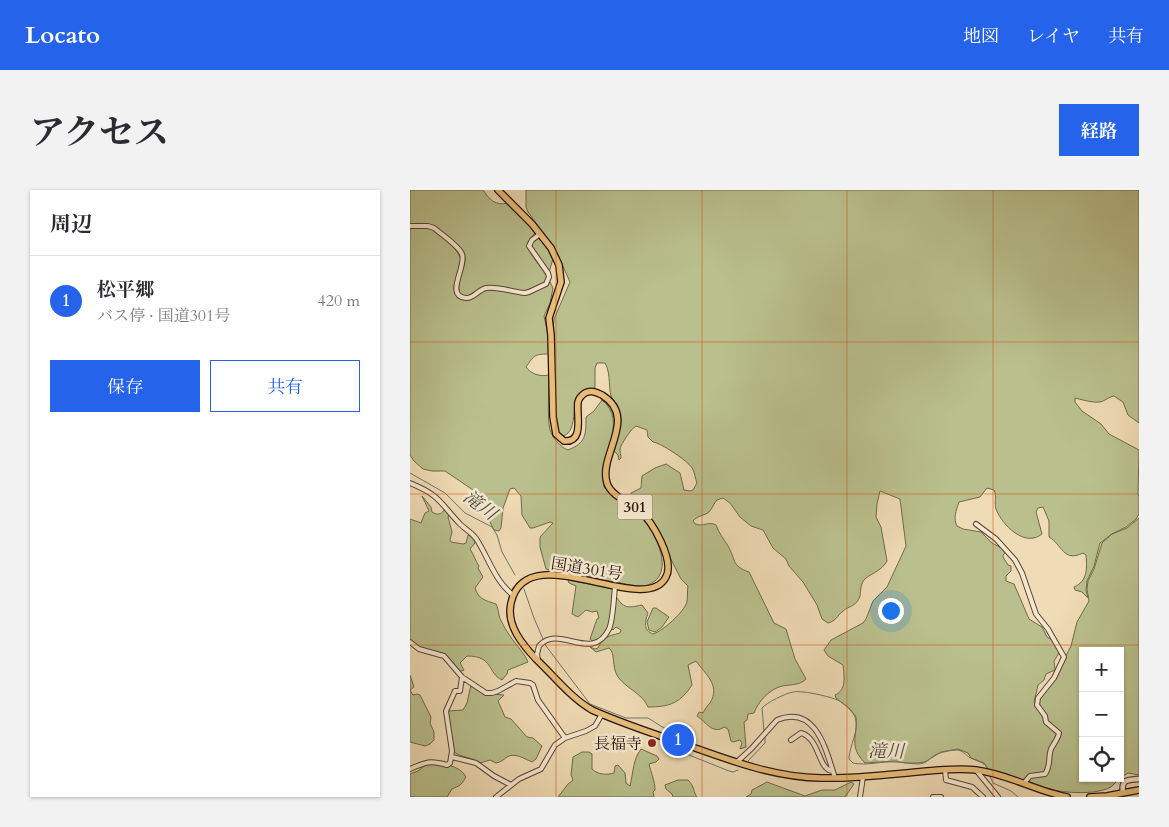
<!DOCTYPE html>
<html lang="ja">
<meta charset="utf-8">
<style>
body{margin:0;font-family:Cardo,"Noto Serif JP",serif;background:#f2f2f3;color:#2b2b33}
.controls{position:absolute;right:15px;bottom:15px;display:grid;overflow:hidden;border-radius:0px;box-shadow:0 1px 4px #0004}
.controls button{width:45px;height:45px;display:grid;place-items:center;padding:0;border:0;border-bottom:1px solid #e1e1e2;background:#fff;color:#2b2b33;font:25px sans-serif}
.you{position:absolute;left:480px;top:420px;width:18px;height:18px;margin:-12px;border:4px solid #fff;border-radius:50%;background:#1a73e8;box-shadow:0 0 0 8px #1a73e833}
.badge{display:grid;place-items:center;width:32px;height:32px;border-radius:50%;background:#2563eb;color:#fff;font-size:16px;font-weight:700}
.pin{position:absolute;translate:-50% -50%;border:2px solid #fff;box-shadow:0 1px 5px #0006}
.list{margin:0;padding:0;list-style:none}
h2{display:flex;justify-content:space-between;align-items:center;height:65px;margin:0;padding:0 20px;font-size:21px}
h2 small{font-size:16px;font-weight:400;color:#7c7c81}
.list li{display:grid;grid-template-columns:32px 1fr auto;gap:15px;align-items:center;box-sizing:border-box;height:90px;padding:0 20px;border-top:1px solid #e1e1e2}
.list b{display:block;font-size:19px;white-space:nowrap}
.list p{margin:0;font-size:16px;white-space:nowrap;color:#7c7c81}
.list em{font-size:16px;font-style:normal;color:#7c7c81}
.actions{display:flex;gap:10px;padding:15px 20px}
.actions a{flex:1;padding:11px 0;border:1px solid #2563eb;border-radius:0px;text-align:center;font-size:18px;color:#2563eb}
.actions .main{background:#2563eb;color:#fff}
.icon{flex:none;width:28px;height:28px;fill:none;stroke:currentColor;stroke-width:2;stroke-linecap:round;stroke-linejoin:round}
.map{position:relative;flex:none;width:729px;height:607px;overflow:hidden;border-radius:0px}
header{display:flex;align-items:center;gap:30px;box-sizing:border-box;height:70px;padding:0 25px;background:#2563eb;color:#fff}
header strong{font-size:24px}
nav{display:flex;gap:28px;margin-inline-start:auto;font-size:18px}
.intro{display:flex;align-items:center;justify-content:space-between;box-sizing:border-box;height:120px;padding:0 30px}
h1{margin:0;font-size:35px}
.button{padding:12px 22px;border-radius:0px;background:#2563eb;color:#fff;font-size:18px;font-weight:700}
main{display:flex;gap:30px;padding:0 30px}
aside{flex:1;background:#fff;border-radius:0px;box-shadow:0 1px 4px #0004}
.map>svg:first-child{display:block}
</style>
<header>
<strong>Locato</strong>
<nav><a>地図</a><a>レイヤ</a><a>共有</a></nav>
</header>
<div class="intro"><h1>アクセス</h1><a class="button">経路</a></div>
<main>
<aside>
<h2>周辺<small></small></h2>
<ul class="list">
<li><span class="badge">1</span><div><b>松平郷</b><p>バス停 · 国道301号</p></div><em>420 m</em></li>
</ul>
<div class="actions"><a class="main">保存</a><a>共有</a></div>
</aside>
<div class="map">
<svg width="729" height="607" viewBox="0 0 729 607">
<rect width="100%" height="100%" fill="#efdbb5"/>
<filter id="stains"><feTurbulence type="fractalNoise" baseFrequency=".004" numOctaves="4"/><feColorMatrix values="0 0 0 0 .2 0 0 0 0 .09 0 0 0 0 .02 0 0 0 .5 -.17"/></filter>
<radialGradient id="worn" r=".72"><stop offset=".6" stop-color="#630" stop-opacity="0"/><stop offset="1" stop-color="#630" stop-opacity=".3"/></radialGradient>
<path fill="#b9c08d" stroke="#6f694c" d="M 0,0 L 73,0 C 80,10 85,16 98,13 L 111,25 L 125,43 C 123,46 119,49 118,52 C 115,62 134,78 137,88 L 134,94 L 114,101 L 82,97 L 69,99 L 56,107 L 49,103 C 47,89 57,77 53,63 L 20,35 L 0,34 Z
M 116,0 L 729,0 L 729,233 L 718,225 L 713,212 L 704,206 C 698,207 694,212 689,212 C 683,213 669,209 665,208 L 665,212 L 672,221 L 691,234 L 699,244 L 729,260 L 728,305 L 729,306 L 729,324 L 726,329 L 716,337 L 702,344 L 690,353 L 684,376 L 677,391 L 676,400 L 678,408 L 672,402 L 665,400 L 664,397 C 678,391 677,378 676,365 L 673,363 C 653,373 652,354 639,347 L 639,331 L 633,317 L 628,318 L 626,322 L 632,344 C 615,358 592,335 586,319 C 584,313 587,306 584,300 L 577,298 L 570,307 L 549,312 C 546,321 543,328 547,336 L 553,339 L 571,342 L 582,353 L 597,361 L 593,365 L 593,367 L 598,375 L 601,376 L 601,381 L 596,386 L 596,391 L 604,394 L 619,429 L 632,437 L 637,447 L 644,451 L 649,463 L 644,471 L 645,480 L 636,484 L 634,490 L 628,495 L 624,512 L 634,527 L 648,543 L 640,559 L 638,576 L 634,583 L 623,584 L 613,590 L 578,579 L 574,573 L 561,568 L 558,563 L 548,559 L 531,562 L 515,572 L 507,573 L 495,573 L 486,571 L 455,573 C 438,556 448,547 446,527 L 440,519 L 426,508 L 425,505 C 437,500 434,486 433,475 L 418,466 L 414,460 L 421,450 L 453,433 L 456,429 L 463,411 L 477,397 L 496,356 L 490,309 L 470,301 L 467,314 L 466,327 L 471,337 L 477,371 C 472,380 463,383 456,388 C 450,393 451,400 450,406 C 447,416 439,416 433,421 C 427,426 426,431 418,433 L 412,429 L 407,415 L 393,392 L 379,376 L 376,369 L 363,358 L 353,340 L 341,336 L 330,327 L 320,313 L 313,308 L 307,310 C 304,313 302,319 299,322 C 294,326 288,325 283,331 L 285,334 C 293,337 299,331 306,335 C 309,343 313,348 318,356 C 326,369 321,376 339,382 L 364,433 L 376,439 L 385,469 L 396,489 C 390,496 378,494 369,497 C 358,501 348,512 344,523 L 338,524 L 337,530 L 334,532 L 336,557 L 330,559 L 332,553 L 330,550 L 323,552 L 321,551 L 318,539 L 314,537 C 303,545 296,532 287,526 L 289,522 L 293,523 C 295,519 297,516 300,513 C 311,495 295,484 286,471 L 278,475 L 282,495 C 270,513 260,517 238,517 C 233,504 217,499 208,487 C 201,476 206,464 199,458 L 186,462 L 180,457 L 185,459 L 188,458 C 193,447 198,446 210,443 L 211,440 L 206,437 L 203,440 L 201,438 L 205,405 C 214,419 217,418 232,415 L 238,423 C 235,432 233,440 243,444 C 253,441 274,422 277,412 C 278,407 277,401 278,396 L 271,389 L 239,326 L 220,310 L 221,303 L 231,298 L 232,286 L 245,278 L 256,274 L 270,283 L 274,300 L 280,301 L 283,300 L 287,293 C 285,289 285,282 282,278 C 278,271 251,253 243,252 L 238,247 L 237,240 L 226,236 C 221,239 214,250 211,256 C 209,260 211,264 211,268 L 209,270 L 208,265 L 204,261 C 206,252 210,243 211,233 C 212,224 207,219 203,211 C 197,200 202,185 195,173 L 187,173 L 185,178 L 185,199 C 153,196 173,237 154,246 L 148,243 L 145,228 L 143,139 L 144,129 L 160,92 L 147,63 L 118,22 L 116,17 Z
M 0,37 C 7,37 17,36 23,39 C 32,45 52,62 51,73 C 50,84 39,96 47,106 C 57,117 68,101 78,100 C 97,98 108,108 127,100 C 132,98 136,96 140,92 L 143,98 L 140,113 L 134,126 L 138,145 L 139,164 C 123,164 124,166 116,177 C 121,184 130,187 139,185 C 139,200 137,227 140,240 C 142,247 151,258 158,260 C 176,253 176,245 176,227 L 184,221 L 192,210 C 219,231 189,269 194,297 C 205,308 220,314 231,326 C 245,341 267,384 238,395 C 231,398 222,395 215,394 L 136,379 L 130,357 L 130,347 L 143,333 L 140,332 L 123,338 L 120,338 L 112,325 L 111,306 L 104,298 L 100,299 L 93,318 L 91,338 L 89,341 L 84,340 L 75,322 L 64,311 L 65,303 L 63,300 L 35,281 L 22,281 L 13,279 L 4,271 L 0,265 Z
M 129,48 L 132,49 L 143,69 L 139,82 L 122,56 L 123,52 Z
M 12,306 L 21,317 L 22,322 C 27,325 31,325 34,320 L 39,325 L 38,327 L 42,342 L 40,350 L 41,352 L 53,354 L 56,353 L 58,345 L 63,347 L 65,353 L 60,359 C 64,365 65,370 69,376 L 68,378 L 73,387 L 65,398 C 69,410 75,410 86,414 C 88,418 88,420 89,425 C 90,430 97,442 100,446 C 106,455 115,464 118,472 L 98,480 L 97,484 L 92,490 C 77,483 84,466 57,466 L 50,473 L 54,480 L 49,482 L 42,471 L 32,463 L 12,459 L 0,451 L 0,329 L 11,333 L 15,323 L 19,321 Z
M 729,328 L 729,585 L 718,583 L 710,588 L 710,461 L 673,461 L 673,588 L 710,588 C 707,591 704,594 701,597 C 683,607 634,603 617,590 L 619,588 L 634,585 L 650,542 L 647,538 L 637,532 L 628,510 L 643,491 L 661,456 L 667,432 L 679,411 L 677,399 L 678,391 L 684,379 L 692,353 L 702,344 L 717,338 Z
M 158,390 L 204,399 L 199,439 L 191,448 L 184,452 L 180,449 L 187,429 L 189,428 L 187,421 L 182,422 L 176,420 L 168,427 L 162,424 L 166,396 L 159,393 Z
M 243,418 L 246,418 L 259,427 L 252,437 L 245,442 L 239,440 L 237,432 Z
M 0,485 L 4,497 L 0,500 L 3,505 L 7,504 L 10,505 L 21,527 L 20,533 L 24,542 L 24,550 L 20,554 L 15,556 L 0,552 Z
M 61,495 L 81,504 L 94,505 L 88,511 L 95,527 L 101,529 L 117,547 L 123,548 L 132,556 L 126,569 L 122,572 C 115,569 104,562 97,567 C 93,570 91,572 86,573 L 80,570 L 70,573 C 62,567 52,568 44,562 L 38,534 L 38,521 L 53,520 L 57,513 Z
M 231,559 L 247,566 L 249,569 L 246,572 L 239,574 C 241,583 245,591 245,600 L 243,602 L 244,607 L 148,607 L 158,594 L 163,590 L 161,585 L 163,567 L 172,562 L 179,562 L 182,564 L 182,579 C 188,585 197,585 204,583 L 205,576 L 208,575 L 215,583 L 216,593 L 220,596 C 223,584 223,569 231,559 Z
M 18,573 C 31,573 50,575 56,587 C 50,597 50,595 42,599 L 37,607 L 0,607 L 0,584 L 8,581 Z
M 268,590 L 278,590 C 285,597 283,602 287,607 L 263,607 L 262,604 L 256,599 L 255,595 Z
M 357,592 L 395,606 L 412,600 L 425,600 L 441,592 L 444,594 L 435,607 L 336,607 L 341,604 L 342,600 Z"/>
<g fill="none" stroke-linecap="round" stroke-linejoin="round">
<path stroke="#6b776a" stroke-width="1" d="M 0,283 L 35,303 L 55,323 L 82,337 L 87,345 L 92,362 L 105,385
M 114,399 L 124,428 L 136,456 L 180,514 L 216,528 L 238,528 L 254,538 L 269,540 L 273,543 L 275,551
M 354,542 L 352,518 C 356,513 376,503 383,502 C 391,500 417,506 425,509 C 432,511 442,520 445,527 C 450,540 439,556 439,569 L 443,573 C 457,576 471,571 485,572 C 493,572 501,574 508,574 C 516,574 519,569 525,565 C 531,562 541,560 547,560 C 555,561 556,567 563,569 C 570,572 576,573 578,580
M 277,561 L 279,565 L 319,581 L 323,582 L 328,580
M 338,571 L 355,553 L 355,546
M 579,584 L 583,593 L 601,601 L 608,607"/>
<g stroke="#584435" stroke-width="6">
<path id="minor" d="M 0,36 L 18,36 L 24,38 C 31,44 49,56 52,64 C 57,76 34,106 56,108 C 63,109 68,100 76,98 C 88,96 102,102 115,103 L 119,102 L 136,94 L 139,87 L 138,83 L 119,56 L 122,50 L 130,44
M 0,293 C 30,305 30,313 50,334 C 56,340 63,343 67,350 C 79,369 85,391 103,405
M 566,334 L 586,349 L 605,370 L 612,383 L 626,424 L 638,439 L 654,467 L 644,488 L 628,508 L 627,515 L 635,526 L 636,532 L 649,543 C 648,549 644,553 641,559 C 638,567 641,576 635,584 L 620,586 L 614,593
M 0,452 L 9,459 L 34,466 L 52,487 L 76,503 L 82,503 L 88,501 L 106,491 L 120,493 L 123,495 L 128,510 L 155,548
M 128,471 L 127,464 L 129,456 C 149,433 182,474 199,439 C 203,431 204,406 205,396
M 381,550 L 391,543 C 410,548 408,581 423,581
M 42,567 L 66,573 L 84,586 L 101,595
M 327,572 L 342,558 L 367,530 C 406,514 416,560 425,588
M 0,579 C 16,572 20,570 37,575 L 40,573 L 42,561 L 36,521 L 45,501 L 50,501 L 52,487
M 535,579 L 536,590 L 562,597 L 573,607
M 566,580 L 588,607
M 86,607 L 109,589 L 131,579 L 145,555 L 155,548 L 176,541 L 185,536 L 192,524
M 450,607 L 453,587
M 523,607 L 531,607"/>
</g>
<g stroke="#584435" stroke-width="7">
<path id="tertiary" d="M 713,603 C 711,589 717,590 729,589"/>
</g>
<g stroke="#25120a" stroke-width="8">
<path id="trunk" d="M 88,0 L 122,34 L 141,58 L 149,75 L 151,92 L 139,128 L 141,145 L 143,227 L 146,244 L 154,251 C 175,253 166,224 168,212 C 169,208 172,205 175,203 C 181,200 186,202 192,205 C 229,228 188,265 197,293 C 201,306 219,312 229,320 C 242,331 265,370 256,387 C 235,429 116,344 101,413 C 96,435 112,454 126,469 C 144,486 161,508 182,520 C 211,533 241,543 271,553 C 317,569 361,587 411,588 C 446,589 482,584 517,581 C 533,580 550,578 566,580 C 598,584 626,601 657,607
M 680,607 L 697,606 L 729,600"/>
</g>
<use href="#minor" stroke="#f5e8cf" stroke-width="4"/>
<use href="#tertiary" stroke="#f5e8cf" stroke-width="4.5"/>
<use href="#trunk" stroke="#e8be7a" stroke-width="5.5"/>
</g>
<path fill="none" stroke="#d4520c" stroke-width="1" stroke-opacity="0.55" d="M 146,0 L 146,607M 292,0 L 292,607M 437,0 L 437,607M 583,0 L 583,607M 0,152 L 729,152M 0,304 L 729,304M 0,455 L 729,455"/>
<circle fill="#8f2418" stroke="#f5e8cf" stroke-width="2" cx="242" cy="553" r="5"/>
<g text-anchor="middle" stroke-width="5" stroke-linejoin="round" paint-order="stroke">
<rect fill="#f5e8cf" stroke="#635245" stroke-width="1" x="207.5" y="304.5" width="35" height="25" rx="4"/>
<g font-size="15" font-weight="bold" fill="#25120a">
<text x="225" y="322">301</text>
</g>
<g font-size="16" fill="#25120a" stroke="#f5e8cf">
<text transform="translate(177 378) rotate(9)" y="6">国道301号</text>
</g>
<g font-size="16" fill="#25120a" stroke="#f5e8cf" text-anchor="end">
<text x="232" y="559">長福寺</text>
</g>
<g font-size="18" font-style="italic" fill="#4e4d42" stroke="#f5e8cf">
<text transform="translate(70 315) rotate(37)" y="6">滝川</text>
<text transform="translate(476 561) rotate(1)" y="6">滝川</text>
</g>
</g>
<rect width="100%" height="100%" filter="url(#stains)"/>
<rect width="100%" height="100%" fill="url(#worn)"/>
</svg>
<div class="controls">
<button>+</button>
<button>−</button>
<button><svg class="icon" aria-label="locate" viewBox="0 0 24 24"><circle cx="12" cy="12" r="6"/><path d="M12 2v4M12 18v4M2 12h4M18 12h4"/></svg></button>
</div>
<div class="you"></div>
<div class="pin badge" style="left:268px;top:550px">1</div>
</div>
</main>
